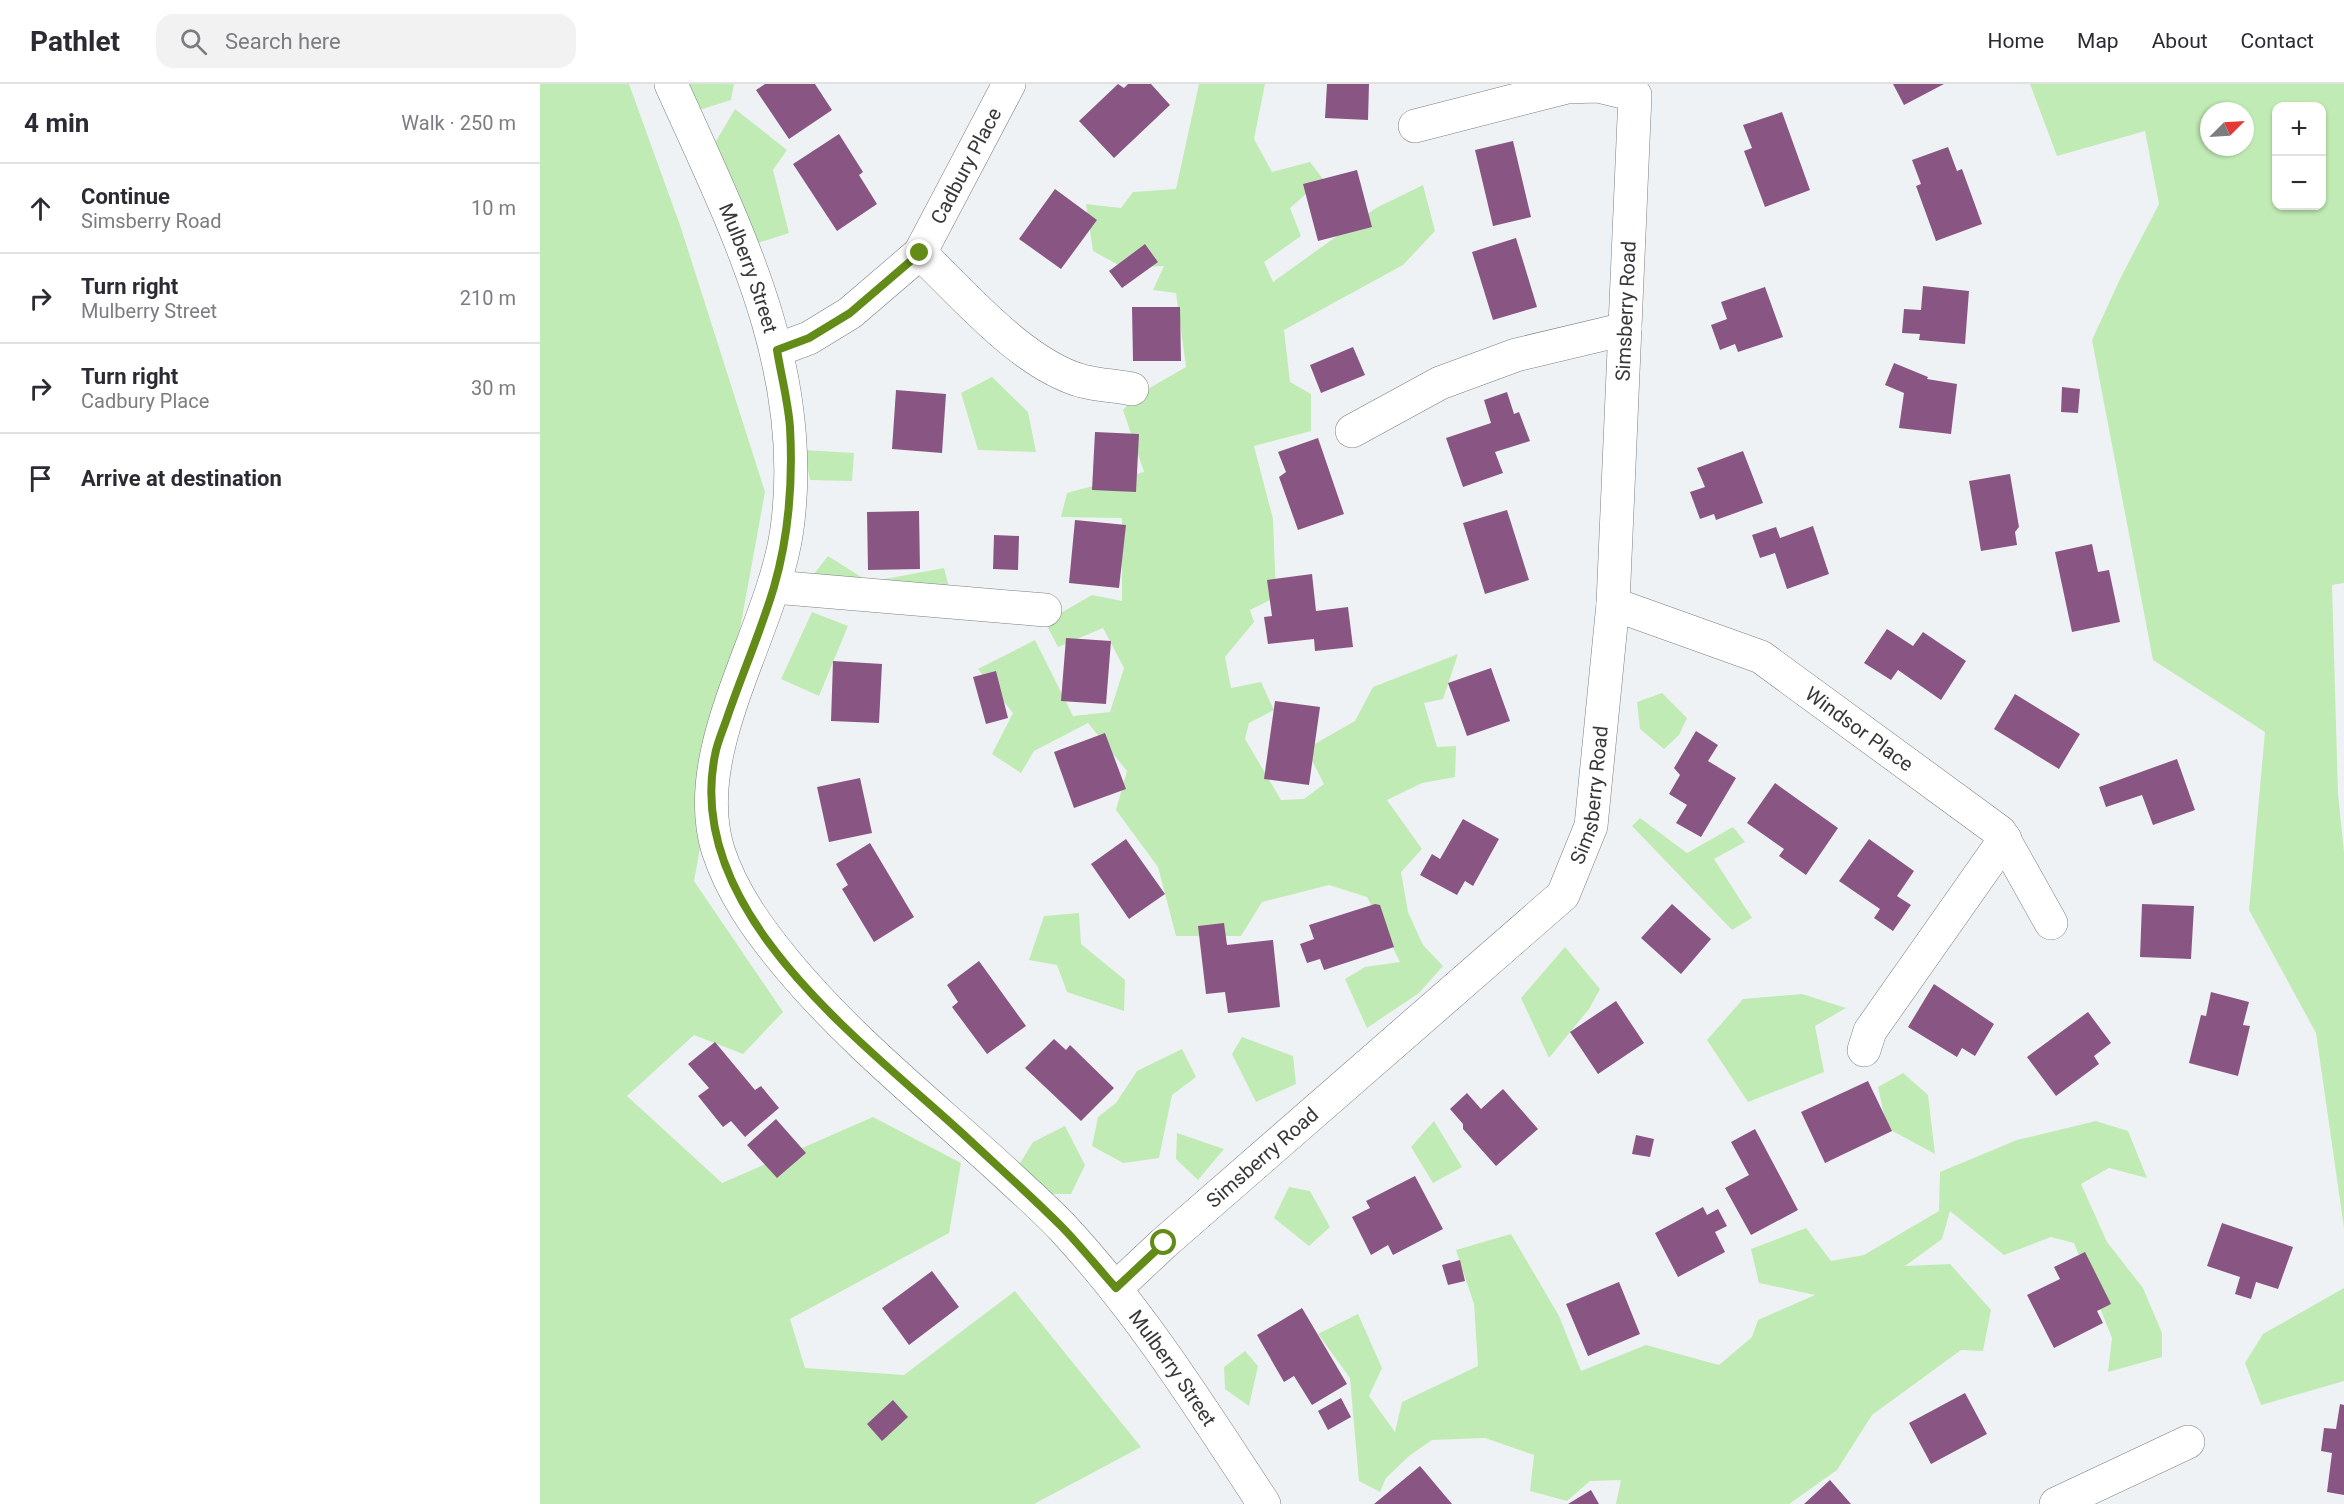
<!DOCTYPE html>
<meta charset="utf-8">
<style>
body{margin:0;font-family:Roboto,sans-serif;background:#f2f2f3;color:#2b2b33}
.controls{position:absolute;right:18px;top:18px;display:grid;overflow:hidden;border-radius:12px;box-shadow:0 2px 4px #0004}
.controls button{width:54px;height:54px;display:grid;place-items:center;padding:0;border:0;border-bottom:2px solid #e1e1e2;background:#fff;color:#2b2b33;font:30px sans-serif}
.compass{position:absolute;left:1660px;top:18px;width:54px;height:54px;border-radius:50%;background:#fff;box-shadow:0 2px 4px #0004;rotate:66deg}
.stop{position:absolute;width:18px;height:18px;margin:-14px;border:4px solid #628b18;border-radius:50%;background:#fff}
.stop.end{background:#628b18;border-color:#fff;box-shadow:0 2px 6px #0008}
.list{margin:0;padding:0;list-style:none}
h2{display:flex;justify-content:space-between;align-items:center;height:78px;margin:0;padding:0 24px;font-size:26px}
h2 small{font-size:20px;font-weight:400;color:#7c7c81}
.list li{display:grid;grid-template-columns:39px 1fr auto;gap:18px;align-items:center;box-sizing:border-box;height:90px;padding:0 24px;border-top:2px solid #e1e1e2}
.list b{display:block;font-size:22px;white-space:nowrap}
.list p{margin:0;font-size:20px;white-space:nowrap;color:#7c7c81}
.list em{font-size:20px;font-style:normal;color:#7c7c81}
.icon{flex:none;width:33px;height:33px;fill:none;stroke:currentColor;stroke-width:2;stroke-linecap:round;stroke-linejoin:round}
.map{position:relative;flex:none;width:1804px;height:1420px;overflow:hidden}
header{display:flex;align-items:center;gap:36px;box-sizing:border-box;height:84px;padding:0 30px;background:#fff;border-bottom:2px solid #e1e1e2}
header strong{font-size:28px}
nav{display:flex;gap:33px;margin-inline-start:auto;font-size:21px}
.search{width:420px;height:54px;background:#f2f2f3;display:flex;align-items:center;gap:15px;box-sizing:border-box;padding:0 21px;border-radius:18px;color:#7c7c81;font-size:22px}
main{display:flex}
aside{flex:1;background:#fff}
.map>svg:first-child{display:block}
</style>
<header>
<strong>Pathlet</strong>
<div class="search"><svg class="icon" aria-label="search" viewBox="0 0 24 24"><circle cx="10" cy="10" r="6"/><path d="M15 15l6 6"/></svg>Search here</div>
<nav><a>Home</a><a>Map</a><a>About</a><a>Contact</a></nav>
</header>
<main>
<aside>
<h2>4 min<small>Walk · 250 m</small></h2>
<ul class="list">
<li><svg class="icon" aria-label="ahead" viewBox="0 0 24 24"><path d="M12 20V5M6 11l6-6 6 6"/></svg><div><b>Continue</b><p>Simsberry Road</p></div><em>10 m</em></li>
<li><svg class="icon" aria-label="right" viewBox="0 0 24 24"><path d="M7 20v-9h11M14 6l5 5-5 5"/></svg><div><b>Turn right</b><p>Mulberry Street</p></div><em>210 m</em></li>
<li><svg class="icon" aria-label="right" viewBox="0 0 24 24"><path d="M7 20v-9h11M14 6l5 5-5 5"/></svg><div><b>Turn right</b><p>Cadbury Place</p></div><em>30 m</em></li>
<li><svg class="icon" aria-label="arrive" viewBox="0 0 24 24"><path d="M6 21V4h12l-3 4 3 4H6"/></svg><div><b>Arrive at destination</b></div></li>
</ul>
</aside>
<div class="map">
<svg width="1804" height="1420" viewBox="0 0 1804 1420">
<rect width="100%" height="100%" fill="#eff2f4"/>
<path fill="#c1ebb4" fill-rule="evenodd" d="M 0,0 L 89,0 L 141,144 L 225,408 L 154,797 L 243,928 L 203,970 L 154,951 L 87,1012 L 182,1099 L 333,1033 L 421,1079 L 409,1149 L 250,1235 L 265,1284 L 364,1291 L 475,1207 L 601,1363 L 494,1420 L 0,1420 Z
M 148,0 L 194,0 L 191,16 L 159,26 Z
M 659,0 L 725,0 L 714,55 L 732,88 L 770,78 L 783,95 L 750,124 L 761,152 L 724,178 L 733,198 L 836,124 L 883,101 L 895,147 L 863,181 L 744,246 L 750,298 L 771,310 L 771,347 L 714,362 L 733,435 L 736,513 L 710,526 L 714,538 L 685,573 L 691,604 L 721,598 L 734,626 L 709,639 L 705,655 L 741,716 L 764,715 L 784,700 L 766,665 L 815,637 L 833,603 L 918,570 L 903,615 L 884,619 L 897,663 L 916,662 L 915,693 L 882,699 L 847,716 L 882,765 L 861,788 L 868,828 L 883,861 L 903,882 L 879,909 L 827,944 L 805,895 L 825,883 L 860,878 L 827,813 L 789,801 L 722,818 L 701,852 L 636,852 L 618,783 L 576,726 L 587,687 L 548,639 L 494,667 L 481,689 L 452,670 L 473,629 L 438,585 L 495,556 L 533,632 L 570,628 L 584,584 L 563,544 L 518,563 L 505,538 L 552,511 L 582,517 L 582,434 L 521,433 L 527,409 L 604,388 L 583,326 L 594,313 L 646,283 L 636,209 L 613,206 L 624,182 L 584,184 L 553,167 L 546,120 L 581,124 L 593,108 L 636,105 Z
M 1490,0 L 1804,0 L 1804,499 L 1792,501 L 1798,710 L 1804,768 L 1804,1144 L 1776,949 L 1709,826 L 1725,648 L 1613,576 L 1552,256 L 1580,195 L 1619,120 L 1605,47 L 1517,72 ZM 1736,22 L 1782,22 L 1782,122 L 1736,122 ZM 1669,27 L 1705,27 L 1705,63 L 1669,63 Z
M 195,25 L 247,66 L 233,86 L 249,149 L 218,159 L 175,59 Z
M 452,293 L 488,328 L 496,368 L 438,366 L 421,309 Z
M 264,366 L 314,369 L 312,397 L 270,396 Z
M 288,472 L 329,498 L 404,484 L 410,507 L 338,529 L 274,490 Z
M 272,528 L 308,542 L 279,612 L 241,595 Z
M 1122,609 L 1147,634 L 1139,651 L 1124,665 L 1100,645 L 1097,618 Z
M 1100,734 L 1147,769 L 1193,743 L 1205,758 L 1174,775 L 1212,834 L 1192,846 L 1092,742 Z
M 539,829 L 541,860 L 585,896 L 584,927 L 527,908 L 517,881 L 489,876 L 504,832 Z
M 1025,863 L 1060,905 L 1049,925 L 1009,974 L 981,914 Z
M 1262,910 L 1306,924 L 1275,942 L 1284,988 L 1208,1018 L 1167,956 L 1203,915 Z
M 702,953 L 753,972 L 756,1000 L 716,1018 L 692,970 Z
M 642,965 L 656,993 L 632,1011 L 619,1074 L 583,1079 L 552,1062 L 558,1033 L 576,1019 L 597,987 Z
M 1363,989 L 1388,1011 L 1395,1070 L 1347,1044 L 1338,1003 Z
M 894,1037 L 922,1083 L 893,1099 L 871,1063 Z
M 1556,1037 L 1588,1047 L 1607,1094 L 1569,1084 L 1541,1100 L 1567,1158 L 1603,1204 L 1622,1249 L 1622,1273 L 1568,1288 L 1572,1254 L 1534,1159 L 1511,1153 L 1464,1171 L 1410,1127 L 1402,1155 L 1365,1182 L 1410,1180 L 1451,1226 L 1443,1267 L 1421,1266 L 1332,1331 L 1297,1386 L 1249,1420 L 1076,1420 L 1081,1396 L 1050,1397 L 1027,1417 L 990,1407 L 994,1371 L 945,1354 L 892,1356 L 869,1372 L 846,1394 L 840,1408 L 819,1397 L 810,1294 L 778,1250 L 818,1230 L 842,1284 L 829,1312 L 855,1348 L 862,1318 L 938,1282 L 934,1220 L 916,1166 L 971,1150 L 1019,1232 L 1041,1287 L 1106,1261 L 1179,1281 L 1212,1253 L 1218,1236 L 1275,1211 L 1219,1199 L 1211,1165 L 1266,1144 L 1291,1177 L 1324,1171 L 1399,1127 L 1400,1088 L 1477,1056 Z
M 525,1042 L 545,1081 L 531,1110 L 497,1110 L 477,1084 L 493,1058 Z
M 637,1049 L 684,1065 L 658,1096 L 636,1075 Z
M 749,1103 L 770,1107 L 790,1143 L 769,1162 L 734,1134 Z
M 1804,1204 L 1804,1297 L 1721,1321 L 1705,1279 L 1723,1250 Z
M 705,1267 L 718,1282 L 709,1322 L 685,1305 L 684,1283 Z"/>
<path fill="#895684" d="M 225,0 L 275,0 L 292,26 L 249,55 L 216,6 Z
M 578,0 L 584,4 L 588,0 L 611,0 L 630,21 L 574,74 L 539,37 Z
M 787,0 L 829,0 L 828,36 L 785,34 Z
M 1353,0 L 1404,0 L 1364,21 Z
M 1242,28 L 1270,106 L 1225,123 L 1204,67 L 1212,64 L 1203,41 Z
M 299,50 L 323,88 L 319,91 L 337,120 L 297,147 L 253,80 Z
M 973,57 L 991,133 L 953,142 L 935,66 Z
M 1408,63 L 1417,87 L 1422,85 L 1442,140 L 1396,157 L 1376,102 L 1381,100 L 1372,76 Z
M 817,86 L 832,143 L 778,157 L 763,100 Z
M 515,105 L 557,136 L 521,185 L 479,155 Z
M 976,154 L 997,223 L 953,236 L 932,168 Z
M 605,160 L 618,178 L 582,204 L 569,187 Z
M 1383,202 L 1429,207 L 1425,260 L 1379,256 L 1380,250 L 1362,249 L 1364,225 L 1381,226 Z
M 1225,203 L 1243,253 L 1198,268 L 1195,260 L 1180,266 L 1171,241 L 1187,235 L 1181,218 Z
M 592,223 L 640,223 L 641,277 L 593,277 Z
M 813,263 L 825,291 L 781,309 L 770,281 Z
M 1354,279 L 1388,293 L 1387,295 L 1417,300 L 1411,350 L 1359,344 L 1364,309 L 1345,301 Z
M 1522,303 L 1540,305 L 1538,329 L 1521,328 Z
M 356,306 L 406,310 L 402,369 L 352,365 Z
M 967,308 L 974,330 L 979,328 L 990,357 L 955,368 L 963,389 L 923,403 L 906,354 L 951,339 L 944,316 Z
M 555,348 L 599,350 L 596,408 L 552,406 Z
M 778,354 L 804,430 L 758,446 L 739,393 L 746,388 L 738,368 Z
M 1203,367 L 1223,419 L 1176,436 L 1174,430 L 1160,435 L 1150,408 L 1165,403 L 1157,384 Z
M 1470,390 L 1479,443 L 1475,448 L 1477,461 L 1441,467 L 1429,397 Z
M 967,426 L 989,496 L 945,510 L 923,439 Z
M 379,427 L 380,485 L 328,486 L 327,428 Z
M 535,436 L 586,441 L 579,504 L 529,499 Z
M 1273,442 L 1289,490 L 1247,505 L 1235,469 L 1220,474 L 1212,451 L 1236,443 L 1240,454 Z
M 454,451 L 479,452 L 478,486 L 453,485 Z
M 1552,460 L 1558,488 L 1569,486 L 1580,538 L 1532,548 L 1515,468 Z
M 772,490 L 776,527 L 808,523 L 813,563 L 775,567 L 774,555 L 728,560 L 724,533 L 732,532 L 727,496 Z
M 1347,545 L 1373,562 L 1383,548 L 1426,577 L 1401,616 L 1358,586 L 1351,596 L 1324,579 Z
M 526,554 L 571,557 L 566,620 L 521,617 Z
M 293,577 L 342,580 L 339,639 L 291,637 Z
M 951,584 L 970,637 L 927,652 L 908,599 Z
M 456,587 L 468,634 L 446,640 L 433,593 Z
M 1475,610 L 1540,650 L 1519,685 L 1454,645 Z
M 735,617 L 780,623 L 769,701 L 724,695 Z
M 1156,647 L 1178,661 L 1168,677 L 1196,694 L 1161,753 L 1136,739 L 1147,721 L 1129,710 L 1140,691 L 1134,684 Z
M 565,649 L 586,705 L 534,724 L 514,668 Z
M 1637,675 L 1655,726 L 1613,741 L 1602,711 L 1566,723 L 1559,703 Z
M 320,694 L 332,749 L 289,758 L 277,703 Z
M 1235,699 L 1298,744 L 1266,791 L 1239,772 L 1244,765 L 1207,739 Z
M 923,735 L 959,755 L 933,802 L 925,797 L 917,811 L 880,791 L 892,770 L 900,775 Z
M 586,755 L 625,810 L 589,835 L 551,780 Z
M 1329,755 L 1374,787 L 1357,812 L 1371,821 L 1353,847 L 1334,834 L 1340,825 L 1299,797 Z
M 330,759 L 374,833 L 334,858 L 302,805 L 308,801 L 296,780 Z
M 835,820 L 840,821 L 854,863 L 784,886 L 780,875 L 767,879 L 760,860 L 774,855 L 769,841 Z
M 1132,820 L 1171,855 L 1141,890 L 1101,854 Z
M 1602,820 L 1654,822 L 1651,875 L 1600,873 Z
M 684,839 L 687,861 L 733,856 L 740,923 L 688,929 L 685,908 L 666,910 L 658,842 Z
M 439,877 L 486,942 L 447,970 L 412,923 L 418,918 L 407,901 Z
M 1394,900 L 1454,940 L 1435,972 L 1422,964 L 1417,973 L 1368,943 Z
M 1671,908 L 1709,918 L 1703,941 L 1710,942 L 1698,992 L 1649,979 L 1661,931 L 1666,932 Z
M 1076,917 L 1104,959 L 1058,990 L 1030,948 Z
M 1548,928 L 1571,959 L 1554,972 L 1559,980 L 1516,1012 L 1487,973 Z
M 514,955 L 526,966 L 530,961 L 574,1004 L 541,1037 L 485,984 Z
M 175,958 L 215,1006 L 221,1002 L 239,1024 L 205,1053 L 191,1037 L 183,1043 L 158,1012 L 169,1004 L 148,980 Z
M 1328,997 L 1352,1047 L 1285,1079 L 1261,1028 Z
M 963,1005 L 998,1045 L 956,1082 L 923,1045 L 923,1040 L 910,1025 L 927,1009 L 941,1025 Z
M 236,1035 L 266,1069 L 237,1094 L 207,1061 Z
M 1215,1045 L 1258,1126 L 1211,1151 L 1185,1104 L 1209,1091 L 1191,1058 Z
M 1096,1051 L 1114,1055 L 1110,1073 L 1092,1070 Z
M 875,1092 L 903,1145 L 853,1171 L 848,1161 L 831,1171 L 812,1133 L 830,1124 L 826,1117 Z
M 1163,1123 L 1167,1131 L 1178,1125 L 1187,1142 L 1175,1148 L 1185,1168 L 1138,1193 L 1115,1149 Z
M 1682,1139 L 1753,1163 L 1738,1205 L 1716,1198 L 1711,1215 L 1695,1210 L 1700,1193 L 1667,1182 Z
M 1545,1168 L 1571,1220 L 1557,1227 L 1563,1239 L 1514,1264 L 1487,1211 L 1520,1195 L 1514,1183 Z
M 920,1176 L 925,1197 L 908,1201 L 902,1181 Z
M 392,1187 L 419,1223 L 369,1261 L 342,1224 Z
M 1079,1198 L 1100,1250 L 1048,1272 L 1026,1220 Z
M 762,1224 L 807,1300 L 772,1321 L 754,1292 L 744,1298 L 717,1251 Z
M 1425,1309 L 1447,1350 L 1391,1380 L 1369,1339 Z
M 801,1314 L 811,1333 L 788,1346 L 778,1327 Z
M 353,1316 L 368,1333 L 342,1357 L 327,1340 Z
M 1800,1320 L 1804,1321 L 1804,1411 L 1787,1408 L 1792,1369 L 1781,1367 L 1784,1344 L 1796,1345 Z
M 880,1382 L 912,1420 L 834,1420 Z
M 1290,1396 L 1311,1420 L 1264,1420 Z
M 1051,1406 L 1059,1420 L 1028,1420 Z"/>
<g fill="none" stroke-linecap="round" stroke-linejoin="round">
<g stroke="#7c7e80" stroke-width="34">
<g id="minor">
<path id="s1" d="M 131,0 C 195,143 269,283 247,445 C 233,547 147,665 178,766 C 192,809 218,845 246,879 C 314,961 398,1026 475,1098 C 491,1113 508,1128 523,1144 C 601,1228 661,1324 724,1420"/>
<path d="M 380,169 C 424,211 482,280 542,297 C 558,301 576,302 592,305"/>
<path id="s2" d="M 237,266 L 269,254 L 310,229 L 380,169 L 469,0"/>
<path d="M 812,347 L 900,299 L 976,271 L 1085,245"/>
<path d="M 234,503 L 505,526"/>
<path id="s3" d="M 1073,520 L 1221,573 L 1460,748 L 1511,839"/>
<path d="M 1324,966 L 1330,947 L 1465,755"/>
<path id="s4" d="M 576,1204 L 624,1159 L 1023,811 L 1051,742 L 1073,520 L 1095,11 L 1058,2 L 1027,3 L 875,42"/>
<path d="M 1516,1420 L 1648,1358"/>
</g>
</g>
<use href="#minor" stroke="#fff" stroke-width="33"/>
</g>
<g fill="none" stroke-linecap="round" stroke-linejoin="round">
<path stroke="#628b18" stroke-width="8" d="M 380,169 L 310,229 L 269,254 L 237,266 C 241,291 248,317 250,343 C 253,397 249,451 234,503 C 221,547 202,590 187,634 C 183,646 177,659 175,671 C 143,828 322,957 423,1050 C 455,1080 489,1110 520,1141 C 540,1161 557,1183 576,1204 L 624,1159"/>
</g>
<g text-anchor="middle" stroke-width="6" stroke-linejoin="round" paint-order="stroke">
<g font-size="20" fill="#373839" stroke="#fff">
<text dy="7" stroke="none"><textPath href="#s2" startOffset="273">Cadbury Place</textPath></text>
<text dy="7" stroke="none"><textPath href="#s1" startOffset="200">Mulberry Street</textPath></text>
<text dy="7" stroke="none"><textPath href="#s4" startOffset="1186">Simsberry Road</textPath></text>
<text dy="7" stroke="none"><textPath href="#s3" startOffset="279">Windsor Place</textPath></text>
<text dy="7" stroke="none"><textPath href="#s4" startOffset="700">Simsberry Road</textPath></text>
<text dy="7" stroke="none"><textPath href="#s4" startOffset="196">Simsberry Road</textPath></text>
<text dy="7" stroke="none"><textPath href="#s1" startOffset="1494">Mulberry Street</textPath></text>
</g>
</g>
</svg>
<div class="controls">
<button>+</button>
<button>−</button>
</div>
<svg class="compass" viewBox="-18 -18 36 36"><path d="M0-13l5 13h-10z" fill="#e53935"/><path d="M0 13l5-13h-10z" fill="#7c7c81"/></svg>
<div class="stop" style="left:624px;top:1159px"></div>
<div class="stop end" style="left:380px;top:169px"></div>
</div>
</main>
